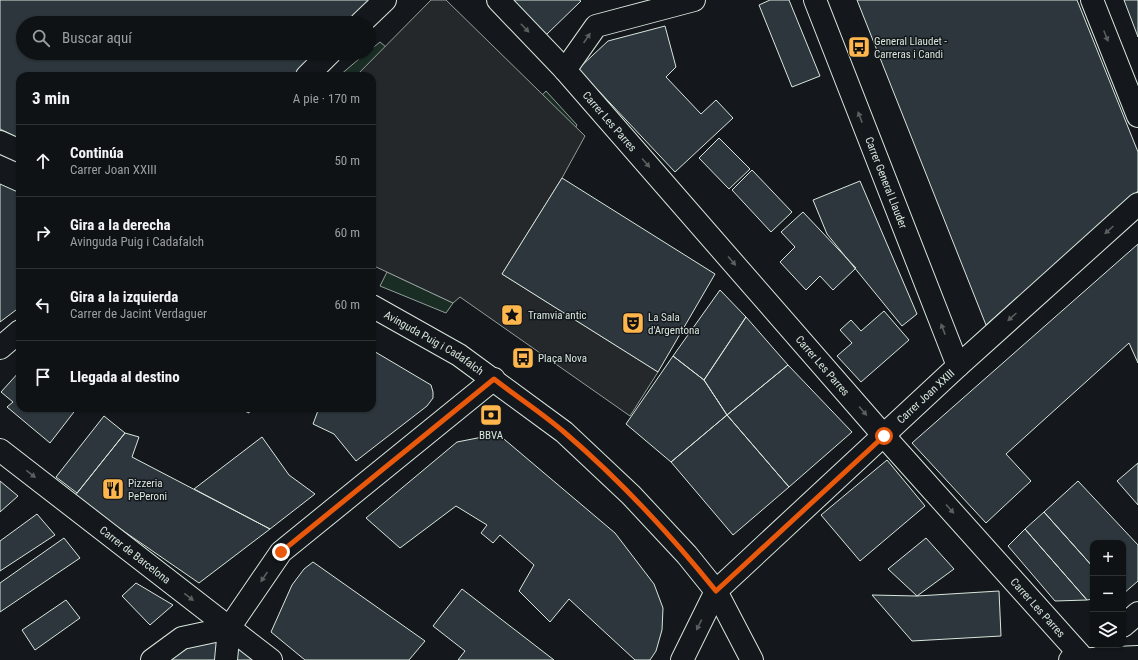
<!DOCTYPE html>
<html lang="es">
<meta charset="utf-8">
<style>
body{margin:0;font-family:"Roboto Condensed",sans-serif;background:#181b1e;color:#f1f3f6}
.controls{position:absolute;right:12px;bottom:12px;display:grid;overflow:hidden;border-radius:8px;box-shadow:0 1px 3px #0004}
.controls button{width:36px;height:36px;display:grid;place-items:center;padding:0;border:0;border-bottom:1px solid #2f3234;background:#0f1215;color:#f1f3f6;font:20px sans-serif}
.stop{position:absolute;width:12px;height:12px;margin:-9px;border:3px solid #ea580c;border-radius:50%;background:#fff}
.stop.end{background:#ea580c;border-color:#fff;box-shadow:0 1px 4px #0008}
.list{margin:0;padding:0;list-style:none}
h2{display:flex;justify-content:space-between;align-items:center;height:52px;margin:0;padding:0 16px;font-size:17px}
h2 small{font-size:13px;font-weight:400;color:#9b9ea0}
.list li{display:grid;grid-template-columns:26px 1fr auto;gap:12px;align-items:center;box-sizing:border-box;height:72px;padding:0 16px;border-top:1px solid #2f3234}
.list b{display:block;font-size:15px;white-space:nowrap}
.list p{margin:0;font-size:13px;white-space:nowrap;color:#9b9ea0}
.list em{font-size:13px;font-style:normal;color:#9b9ea0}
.icon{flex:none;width:22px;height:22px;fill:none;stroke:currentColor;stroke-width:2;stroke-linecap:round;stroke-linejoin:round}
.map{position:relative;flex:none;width:1138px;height:660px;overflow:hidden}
.search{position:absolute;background:#0f1215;box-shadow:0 1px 3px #0004;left:16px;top:16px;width:360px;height:44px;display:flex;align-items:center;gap:10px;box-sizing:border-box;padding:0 14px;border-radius:22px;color:#9b9ea0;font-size:15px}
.panel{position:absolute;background:#0f1215;box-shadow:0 1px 3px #0004;left:16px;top:72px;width:360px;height:340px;border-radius:12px}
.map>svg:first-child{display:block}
</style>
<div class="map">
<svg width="1138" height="660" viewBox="0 0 1138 660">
<rect width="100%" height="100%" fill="#14181c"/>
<path fill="#1a2d24" stroke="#939e99" d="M 380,42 L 399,58 L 372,76 L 339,76 L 366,53 L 369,53 L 369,51 Z
M 546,91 L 577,125 L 569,139 L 531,107 Z
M 387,272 L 453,303 L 446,313 L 380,286 Z"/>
<path fill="#24282b" stroke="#939e99" d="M 431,0 L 446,0 L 585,136 L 562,178 L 502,274 L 658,372 L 630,416 L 460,297 L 453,303 L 372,265 L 372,76 L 356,76 Z"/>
<path fill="#2c363c" stroke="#d8e6dc" d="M 0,0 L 372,0 L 348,23 L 23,23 L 23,53 L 317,53 L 293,76 L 20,76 L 20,139 L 0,129 Z
M 512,0 L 579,0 L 581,1 L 546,35 Z
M 770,0 L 789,0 L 820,76 L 792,87 L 759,5 Z
M 857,0 L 1077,0 L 1138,152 L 1138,191 L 986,325 Z
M 1124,0 L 1138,0 L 1138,37 Z
M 665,26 L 676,67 L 666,77 L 701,114 L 716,100 L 733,118 L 675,172 L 578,69 L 608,41 Z
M 719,138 L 750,169 L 729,189 L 699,158 Z
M 752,170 L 792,212 L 771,232 L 732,190 Z
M 562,178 L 715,274 L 658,372 L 502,274 Z
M 860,181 L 917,314 L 902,326 L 827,234 L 813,200 Z
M 0,184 L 20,193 L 20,307 L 0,322 Z
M 803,212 L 856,268 L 833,290 L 820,276 L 806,290 L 780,262 L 795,247 L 781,232 Z
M 1138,244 L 1138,363 L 1129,343 L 1006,454 L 1031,481 L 986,523 L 912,443 Z
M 720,290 L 746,317 L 704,380 L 673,356 Z
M 884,311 L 909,340 L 861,382 L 837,356 L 852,343 L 840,330 L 851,320 L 861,331 Z
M 746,317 L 788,365 L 727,415 L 704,380 Z
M 372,350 L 431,385 L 433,392 L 433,398 L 427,406 L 356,461 L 334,434 L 313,424 L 319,408 L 372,408 Z
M 673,356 L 704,380 L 727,415 L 671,462 L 626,424 Z
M 788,365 L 852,432 L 789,487 L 727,415 Z
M 20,371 L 20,408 L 77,408 L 50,443 L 7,407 L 13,402 L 1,392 Z
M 238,408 L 251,408 L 249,413 Z
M 727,415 L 789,487 L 733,535 L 671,462 Z
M 104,416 L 125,433 L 77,493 L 56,477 Z
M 125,433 L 139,437 L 132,457 L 270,529 L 199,583 L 74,497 Z
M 498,434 L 615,533 L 654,584 L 663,608 L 662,630 L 656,651 L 650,660 L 635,660 L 569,599 L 550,622 L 519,591 L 534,565 L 500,535 L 493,543 L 481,533 L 487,525 L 456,506 L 400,548 L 366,518 L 457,442 Z
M 262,437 L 289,475 L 315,494 L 270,529 L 194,489 Z
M 887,460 L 925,506 L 860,561 L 821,515 Z
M 1138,463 L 1138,505 L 1117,481 Z
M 0,481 L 18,496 L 0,512 Z
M 1078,481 L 1138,545 L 1138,581 L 1123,594 L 1123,543 L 1093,543 L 1093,567 L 1044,512 Z
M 1044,512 L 1093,567 L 1093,599 L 1087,600 L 1025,529 Z
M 37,514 L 55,535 L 0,571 L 0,541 Z
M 1025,529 L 1087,600 L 1055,601 L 1008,546 Z
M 64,538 L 80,558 L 0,612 L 0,583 Z
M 926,538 L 954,569 L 917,596 L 888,569 Z
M 313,562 L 425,641 L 409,660 L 305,660 L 271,632 L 292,585 L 304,569 Z
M 136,583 L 173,605 L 150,625 L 122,596 Z
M 462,589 L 554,660 L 458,660 L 465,651 L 433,626 Z
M 999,591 L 1001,636 L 912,641 L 872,595 L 917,596 Z
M 66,600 L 80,618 L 35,650 L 22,630 Z
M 220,640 L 217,660 L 168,660 L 186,647 Z
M 237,643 L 258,660 L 233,660 Z"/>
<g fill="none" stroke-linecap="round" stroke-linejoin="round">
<g stroke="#d8e6dc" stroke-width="24">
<g id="minor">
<path id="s1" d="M 498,0 L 565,70 L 884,436 L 1084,659"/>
<path id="s2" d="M 815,0 L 958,366"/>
<path d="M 1092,0 L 1138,116"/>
<path d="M 361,23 L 385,0"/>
<path d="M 565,70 L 596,26 L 694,0"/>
<path d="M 307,76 L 330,53"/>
<path d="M 0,142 L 20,151"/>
<path id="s3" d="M 372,306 L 459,355 L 564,432 L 631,495 L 687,555 L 716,591 L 752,660"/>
<path d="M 0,348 L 20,331"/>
<path id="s4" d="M 0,450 L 271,660"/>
<path d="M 1123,626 L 1138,613"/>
<path d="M 152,660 L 182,638 L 229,628 L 281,552 L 494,379"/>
<path d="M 226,660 L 229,628"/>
<path id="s5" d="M 682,660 L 716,591 L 958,366 L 1138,204"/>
<path d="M 1070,660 L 1138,657"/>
</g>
</g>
<use href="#minor" stroke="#14181c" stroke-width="22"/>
</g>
<defs><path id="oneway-solid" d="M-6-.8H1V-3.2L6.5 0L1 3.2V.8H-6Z"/></defs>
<g fill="#59605f">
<use href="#oneway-solid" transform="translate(525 28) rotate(46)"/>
<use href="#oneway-solid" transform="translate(1106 36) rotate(68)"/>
<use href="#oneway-solid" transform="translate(587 38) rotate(-56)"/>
<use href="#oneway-solid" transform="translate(860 117) rotate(-111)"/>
<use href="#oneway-solid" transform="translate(646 163) rotate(49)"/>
<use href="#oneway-solid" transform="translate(1109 230) rotate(138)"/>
<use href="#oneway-solid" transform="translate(732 261) rotate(49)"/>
<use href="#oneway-solid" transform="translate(1012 317) rotate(138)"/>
<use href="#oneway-solid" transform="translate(943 329) rotate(-111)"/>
<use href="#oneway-solid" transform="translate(863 411) rotate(49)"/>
<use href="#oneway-solid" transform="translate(31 474) rotate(38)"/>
<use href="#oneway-solid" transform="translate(950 509) rotate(48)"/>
<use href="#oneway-solid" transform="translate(264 577) rotate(124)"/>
<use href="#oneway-solid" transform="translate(189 597) rotate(38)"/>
<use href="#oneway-solid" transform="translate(699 625) rotate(116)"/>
</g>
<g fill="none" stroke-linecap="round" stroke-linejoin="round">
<path stroke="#ea580c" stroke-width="5" d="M 281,552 L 494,379 C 517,397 542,413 564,432 C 620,480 670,534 716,591 L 884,436"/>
</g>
<defs>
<g id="bus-square" transform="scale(1.15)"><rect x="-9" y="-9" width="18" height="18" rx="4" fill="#ffb74d" stroke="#14181c"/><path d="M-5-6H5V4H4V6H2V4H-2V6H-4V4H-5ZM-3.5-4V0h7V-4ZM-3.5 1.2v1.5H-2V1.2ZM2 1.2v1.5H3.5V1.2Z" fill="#111"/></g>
<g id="sight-square" transform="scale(1.15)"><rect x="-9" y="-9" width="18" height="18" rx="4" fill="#ffb74d" stroke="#14181c"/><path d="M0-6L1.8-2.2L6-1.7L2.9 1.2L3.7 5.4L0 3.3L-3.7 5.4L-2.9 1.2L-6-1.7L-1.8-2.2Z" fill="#111"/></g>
<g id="theatre-square" transform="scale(1.15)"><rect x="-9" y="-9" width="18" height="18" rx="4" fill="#ffb74d" stroke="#14181c"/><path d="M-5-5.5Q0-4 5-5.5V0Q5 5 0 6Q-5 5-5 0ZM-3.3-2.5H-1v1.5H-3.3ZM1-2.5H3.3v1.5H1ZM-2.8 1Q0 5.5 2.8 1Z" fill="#111"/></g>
<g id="bank-square" transform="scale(1.15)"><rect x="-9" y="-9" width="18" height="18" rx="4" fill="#ffb74d" stroke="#14181c"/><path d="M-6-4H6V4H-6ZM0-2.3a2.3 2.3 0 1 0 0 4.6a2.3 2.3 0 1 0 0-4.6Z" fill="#111"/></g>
<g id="restaurant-square" transform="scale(1.15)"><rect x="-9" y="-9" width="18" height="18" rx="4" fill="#ffb74d" stroke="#14181c"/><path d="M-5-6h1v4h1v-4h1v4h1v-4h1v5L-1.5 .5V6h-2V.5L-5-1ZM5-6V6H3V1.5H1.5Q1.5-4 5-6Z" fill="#111"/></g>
</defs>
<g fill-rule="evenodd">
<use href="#bus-square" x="859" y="47"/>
<use href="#sight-square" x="512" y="315"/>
<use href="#theatre-square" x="633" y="323"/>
<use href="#bus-square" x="523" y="358"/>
<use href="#bank-square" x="491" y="415"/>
<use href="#restaurant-square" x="113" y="489"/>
</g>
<g text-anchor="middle" stroke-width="3" stroke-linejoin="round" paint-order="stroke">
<g font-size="11" fill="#d8e6dc" stroke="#14181c" text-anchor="start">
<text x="874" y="45">General Llaudet -<tspan x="874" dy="13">Carreras i Candi</tspan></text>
<text x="528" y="319">Tramvia antic</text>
<text x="648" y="321">La Sala<tspan x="648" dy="13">d'Argentona</tspan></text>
<text x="538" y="362">Plaça Nova</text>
<text x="491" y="439" text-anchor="middle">BBVA</text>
<text x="128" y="487">Pizzeria<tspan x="128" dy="13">PePeroni</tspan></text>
</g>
<g font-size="11" fill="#d8e6dc" stroke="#14181c">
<text dy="4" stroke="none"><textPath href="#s1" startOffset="165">Carrer Les Parres</textPath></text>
<text dy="4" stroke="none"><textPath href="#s2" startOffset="196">Carrer General Llauder</textPath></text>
<text dy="4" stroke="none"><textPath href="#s3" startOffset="72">Avinguda Puig i Cadafalch</textPath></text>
<text dy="4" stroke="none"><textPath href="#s1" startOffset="489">Carrer Les Parres</textPath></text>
<text dy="4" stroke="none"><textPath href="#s5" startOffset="363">Carrer Joan XXIII</textPath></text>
<text dy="4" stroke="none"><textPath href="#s4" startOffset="171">Carrer de Barcelona</textPath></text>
<text dy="4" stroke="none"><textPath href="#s1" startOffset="813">Carrer Les Parres</textPath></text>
</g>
</g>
</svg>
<div class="controls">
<button>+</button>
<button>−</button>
<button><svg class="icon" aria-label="layers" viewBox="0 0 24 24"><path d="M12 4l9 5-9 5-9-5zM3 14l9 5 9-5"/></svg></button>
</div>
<div class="stop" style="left:884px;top:436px"></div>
<div class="stop end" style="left:281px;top:552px"></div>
<div class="search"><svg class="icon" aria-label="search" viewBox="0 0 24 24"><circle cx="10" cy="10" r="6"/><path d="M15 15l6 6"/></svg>Buscar aquí</div>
<section class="panel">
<h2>3 min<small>A pie · 170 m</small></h2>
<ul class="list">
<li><svg class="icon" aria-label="ahead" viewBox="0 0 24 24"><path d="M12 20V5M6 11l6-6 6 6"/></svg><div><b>Continúa</b><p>Carrer Joan XXIII</p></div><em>50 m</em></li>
<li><svg class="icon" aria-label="right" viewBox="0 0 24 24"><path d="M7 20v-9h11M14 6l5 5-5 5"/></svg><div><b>Gira a la derecha</b><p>Avinguda Puig i Cadafalch</p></div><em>60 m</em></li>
<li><svg class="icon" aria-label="left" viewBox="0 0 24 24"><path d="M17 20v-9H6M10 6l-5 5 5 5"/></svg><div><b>Gira a la izquierda</b><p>Carrer de Jacint Verdaguer</p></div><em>60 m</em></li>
<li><svg class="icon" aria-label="arrive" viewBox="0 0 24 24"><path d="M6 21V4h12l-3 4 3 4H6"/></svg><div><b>Llegada al destino</b></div></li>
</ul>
</section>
</div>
